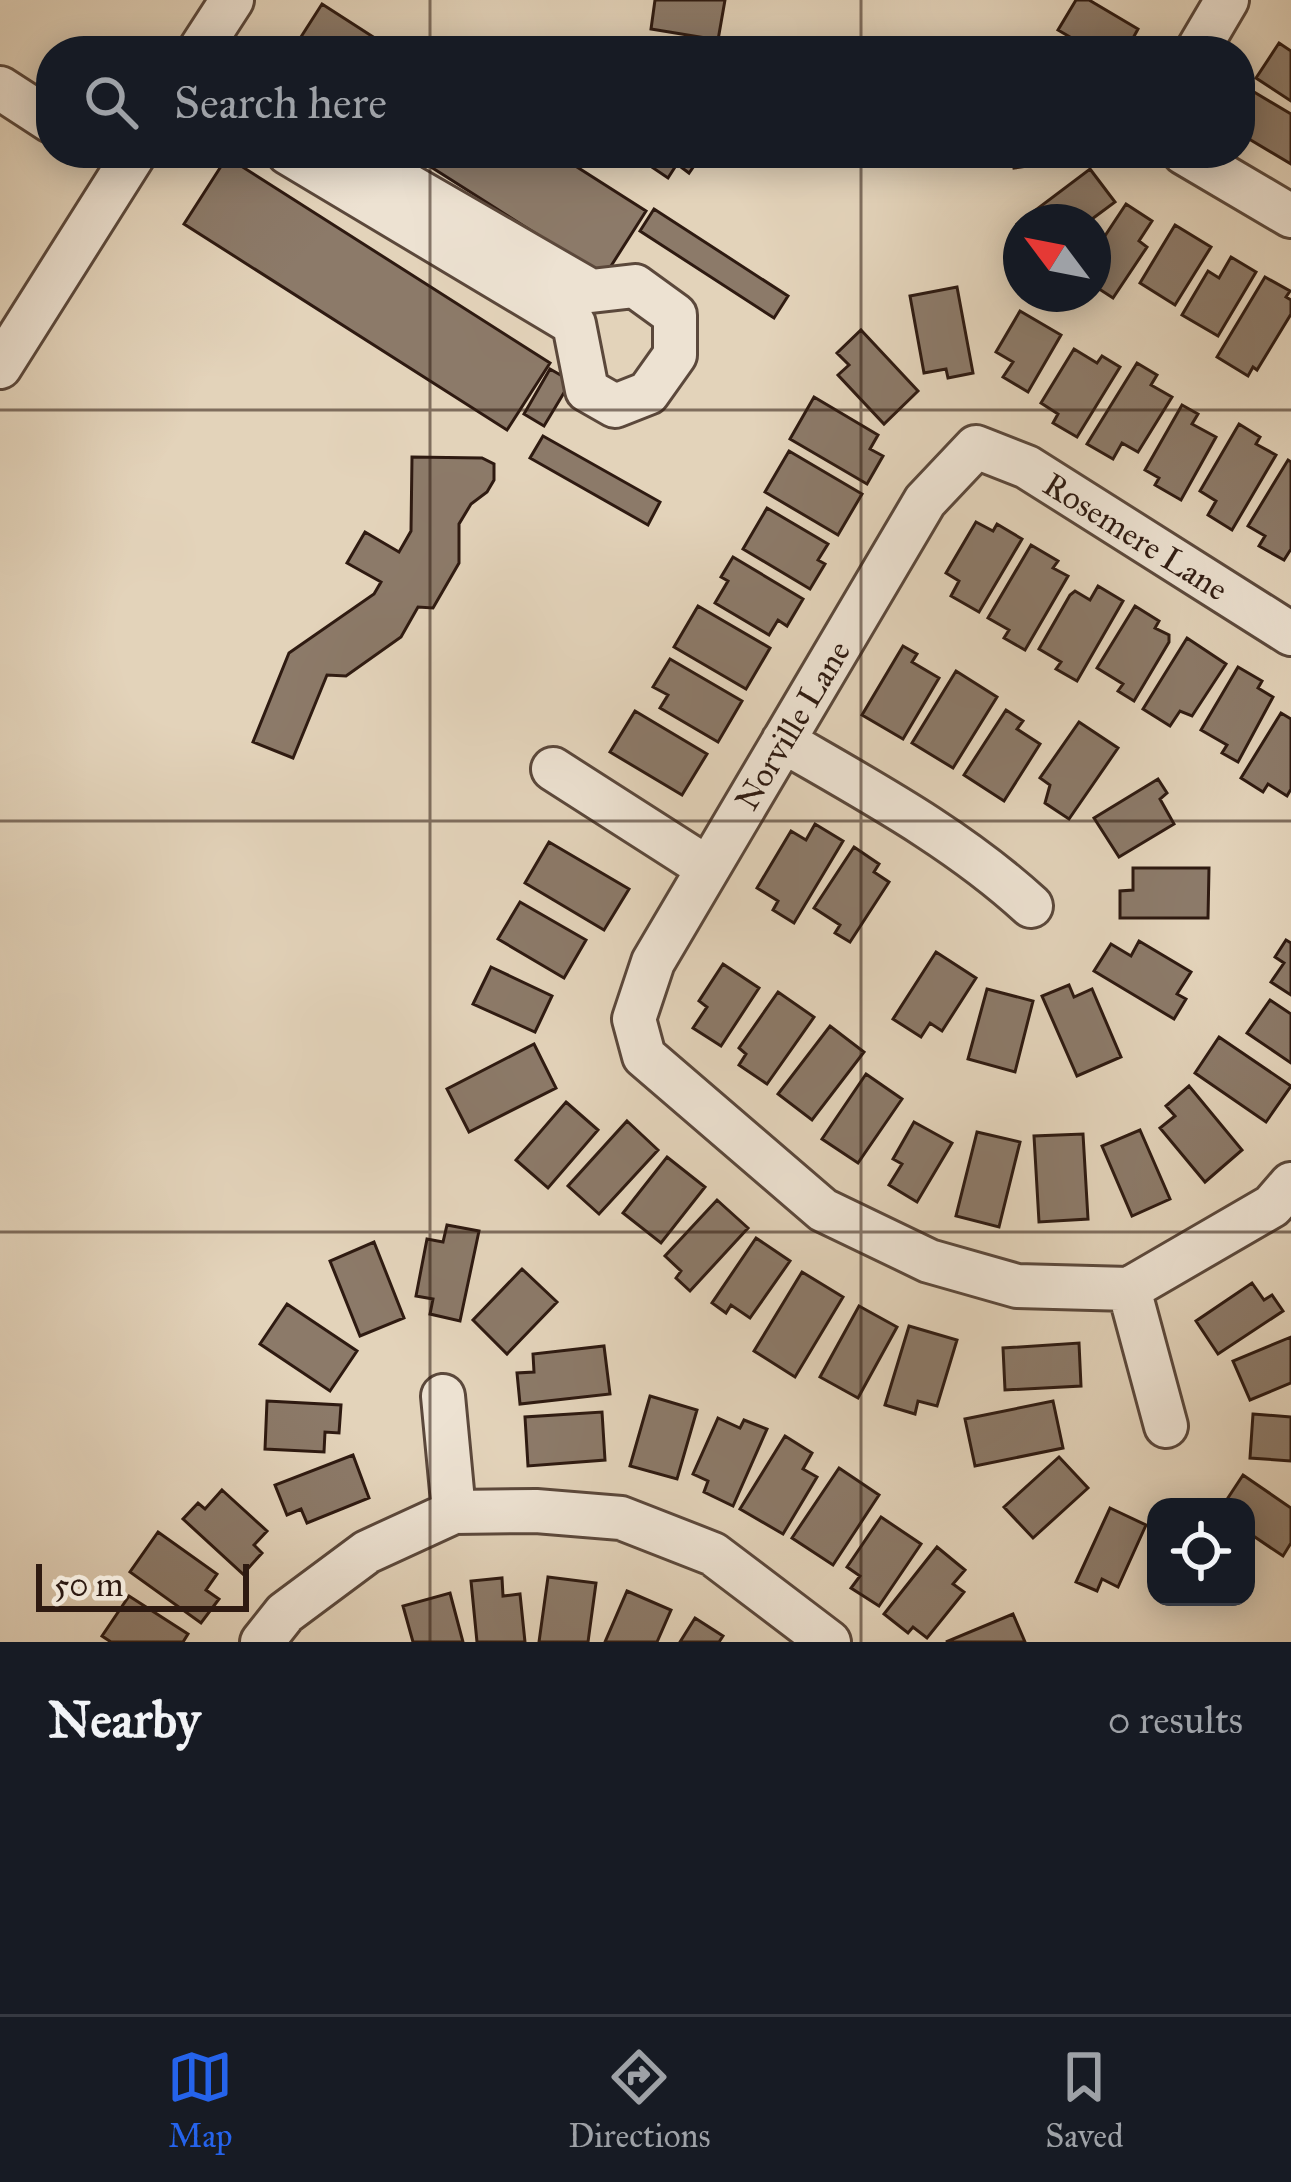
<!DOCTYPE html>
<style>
body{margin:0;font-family:"IM FELL Great Primer",serif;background:#20242c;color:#f1f3f6}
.controls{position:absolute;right:36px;bottom:36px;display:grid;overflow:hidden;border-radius:24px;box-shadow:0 6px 30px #0003}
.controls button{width:108px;height:108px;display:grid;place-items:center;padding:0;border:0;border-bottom:3px solid #363941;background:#171b24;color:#f1f3f6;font:60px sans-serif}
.compass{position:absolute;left:1003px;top:204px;width:108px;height:108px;border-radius:50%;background:#171b24;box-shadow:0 6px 30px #0003;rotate:302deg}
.scale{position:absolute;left:36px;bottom:30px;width:213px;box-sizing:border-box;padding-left:12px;border:6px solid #2e1a11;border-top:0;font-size:33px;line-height:42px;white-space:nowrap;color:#2e1a11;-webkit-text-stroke:9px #ede2d2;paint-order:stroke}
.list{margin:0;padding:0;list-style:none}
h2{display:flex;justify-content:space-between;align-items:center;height:156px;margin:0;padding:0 48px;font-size:51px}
h2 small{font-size:39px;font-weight:400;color:#9ea1a6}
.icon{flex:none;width:66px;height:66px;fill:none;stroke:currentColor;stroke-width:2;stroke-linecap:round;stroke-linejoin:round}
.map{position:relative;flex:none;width:1291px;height:1642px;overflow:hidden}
.search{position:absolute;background:#171b24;box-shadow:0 6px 30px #0003;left:36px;right:36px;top:36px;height:132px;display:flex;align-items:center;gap:30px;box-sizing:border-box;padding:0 42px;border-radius:48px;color:#9ea1a6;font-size:45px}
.sheet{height:372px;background:#171b24}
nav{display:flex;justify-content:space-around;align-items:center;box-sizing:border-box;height:168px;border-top:3px solid #363941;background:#171b24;font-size:33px;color:#9ea1a6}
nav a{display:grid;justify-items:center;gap:6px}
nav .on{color:#2563eb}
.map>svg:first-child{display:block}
</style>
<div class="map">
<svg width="1291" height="1642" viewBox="0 0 1291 1642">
<rect width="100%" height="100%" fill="#e3d3ba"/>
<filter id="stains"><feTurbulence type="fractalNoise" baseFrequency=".00167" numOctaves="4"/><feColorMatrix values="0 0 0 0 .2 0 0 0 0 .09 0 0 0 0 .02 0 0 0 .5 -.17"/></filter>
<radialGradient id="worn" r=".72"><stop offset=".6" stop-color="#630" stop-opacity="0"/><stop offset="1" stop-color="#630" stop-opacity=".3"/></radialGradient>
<path fill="#8c7a69" stroke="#2e1a11" stroke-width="3" d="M 655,0 L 725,0 L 718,40 L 651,29 Z
M 1076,0 L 1089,0 L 1138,29 L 1126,51 L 1094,51 L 1058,30 Z
M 322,4 L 395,51 L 292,51 Z
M 1279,43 L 1291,51 L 1291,101 L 1256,78 Z
M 1244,86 L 1291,114 L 1291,164 L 1244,136 L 1251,124 L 1240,117 L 1240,93 Z
M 409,153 L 555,153 L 646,211 L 604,277 Z
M 639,153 L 703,153 L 689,173 L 677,164 L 668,178 L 637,157 Z
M 1012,153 L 1086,153 L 1087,157 L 1014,168 Z
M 227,157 L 550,363 L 507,430 L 184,224 Z
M 1090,169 L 1115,202 L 1088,222 L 1021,222 L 1021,230 L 1017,224 Z
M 1126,204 L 1152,221 L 1139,241 L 1147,247 L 1113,298 L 1093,285 L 1093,254 Z
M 654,209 L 788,296 L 774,318 L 640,231 Z
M 1175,225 L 1211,247 L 1175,305 L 1140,283 Z
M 1231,257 L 1256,272 L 1218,336 L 1182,315 L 1208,271 L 1219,278 Z
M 1265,277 L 1290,291 L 1286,297 L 1291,300 L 1291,314 L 1257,370 L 1253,367 L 1248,376 L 1217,357 Z
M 957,287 L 973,373 L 948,378 L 946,369 L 924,373 L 910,296 Z
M 1020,311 L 1061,335 L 1028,392 L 1003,377 L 1013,362 L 996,352 Z
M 861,330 L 918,391 L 884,424 L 838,375 L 849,365 L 837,353 Z
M 1074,349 L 1097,363 L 1102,356 L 1120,367 L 1077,437 L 1053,423 L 1058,414 L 1041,403 Z
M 1137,363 L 1157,375 L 1151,385 L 1172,397 L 1138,452 L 1122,443 L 1113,459 L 1087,444 Z
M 550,369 L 571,381 L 544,426 L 524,414 Z
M 814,397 L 878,435 L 870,449 L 883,456 L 867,484 L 790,439 Z
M 1182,405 L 1198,414 L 1192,424 L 1216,437 L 1181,500 L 1155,485 L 1159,478 L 1145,470 Z
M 1239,424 L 1260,437 L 1256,444 L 1276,455 L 1232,530 L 1208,515 L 1216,501 L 1200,491 Z
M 543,436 L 660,502 L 648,525 L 530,458 Z
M 789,451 L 862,494 L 838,535 L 765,492 Z
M 412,457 L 482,458 L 494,464 L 494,480 L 487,492 L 471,504 L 459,524 L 459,563 L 433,608 L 418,607 L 401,637 L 346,676 L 327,675 L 293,758 L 253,742 L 289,653 L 374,594 L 381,582 L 347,563 L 365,532 L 399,552 L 411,531 Z
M 1288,460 L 1291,462 L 1291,549 L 1284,560 L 1259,546 L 1265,536 L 1248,526 Z
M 767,508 L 828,544 L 818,560 L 825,564 L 810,589 L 743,549 Z
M 976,522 L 993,531 L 997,524 L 1022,539 L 979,612 L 951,596 L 959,581 L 946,573 Z
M 1031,545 L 1058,561 L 1053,568 L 1068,576 L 1025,650 L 1004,638 L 1009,630 L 988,618 Z
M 733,557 L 803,599 L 787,626 L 778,620 L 769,635 L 715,603 L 728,581 L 721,577 Z
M 1098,586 L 1123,601 L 1077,681 L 1056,669 L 1061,662 L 1039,649 L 1070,595 L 1075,591 L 1090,600 Z
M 698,606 L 770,648 L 746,689 L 674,647 Z
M 1135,606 L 1159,621 L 1155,628 L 1169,635 L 1169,642 L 1134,701 L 1118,691 L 1123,684 L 1097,668 Z
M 1187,638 L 1226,664 L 1192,716 L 1180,711 L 1170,726 L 1143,709 Z
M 903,646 L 917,654 L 912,662 L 939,678 L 903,739 L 862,715 Z
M 670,659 L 742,701 L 718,742 L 660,708 L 668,695 L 653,687 Z
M 1238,667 L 1262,681 L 1258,688 L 1273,697 L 1238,762 L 1222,753 L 1227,745 L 1201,730 Z
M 956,671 L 997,697 L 953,768 L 912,743 Z
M 1006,710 L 1023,721 L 1017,729 L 1040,744 L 1004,801 L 964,775 Z
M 635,711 L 707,754 L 682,795 L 610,752 Z
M 1281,713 L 1291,719 L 1291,789 L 1287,796 L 1268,784 L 1263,792 L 1241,778 Z
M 1079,722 L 1118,748 L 1069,819 L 1045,803 L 1050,785 L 1040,778 Z
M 1158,779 L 1167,793 L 1160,799 L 1174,824 L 1119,857 L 1094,818 Z
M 815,824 L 843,841 L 794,923 L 773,910 L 778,901 L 757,888 L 791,831 L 806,840 Z
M 549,842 L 629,889 L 604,930 L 525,883 Z
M 854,847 L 879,864 L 874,872 L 889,882 L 850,942 L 835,933 L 840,925 L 814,908 Z
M 1133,868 L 1209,868 L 1208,918 L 1120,918 L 1120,891 L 1133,890 Z
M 520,902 L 586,940 L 564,978 L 498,939 Z
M 1286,940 L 1291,943 L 1291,995 L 1271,982 L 1284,963 L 1275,957 Z
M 1139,941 L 1191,972 L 1177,994 L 1186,999 L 1174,1019 L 1094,971 L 1111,944 L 1131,956 Z
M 936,952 L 976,978 L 942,1031 L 930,1023 L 921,1037 L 893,1019 Z
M 723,964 L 759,988 L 721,1046 L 693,1028 L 707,1007 L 699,1001 Z
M 491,967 L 552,996 L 535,1032 L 473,1004 Z
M 1069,985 L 1074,997 L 1092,989 L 1121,1057 L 1077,1076 L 1042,996 Z
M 987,989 L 1033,1001 L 1015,1072 L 968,1059 Z
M 778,992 L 814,1017 L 767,1084 L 739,1065 L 746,1054 L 739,1048 Z
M 1270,1000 L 1291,1014 L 1291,1063 L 1247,1033 Z
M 830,1026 L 864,1052 L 812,1120 L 778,1094 Z
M 1219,1037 L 1291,1086 L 1266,1122 L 1195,1073 Z
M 534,1044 L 556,1088 L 469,1132 L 447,1089 Z
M 866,1074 L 902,1099 L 858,1163 L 822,1139 Z
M 1189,1086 L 1242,1150 L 1205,1182 L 1160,1128 L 1175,1116 L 1166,1106 Z
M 566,1102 L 598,1130 L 548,1188 L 516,1160 Z
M 627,1121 L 658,1150 L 599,1214 L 568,1186 Z
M 914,1122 L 952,1143 L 917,1202 L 889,1185 L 902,1164 L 893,1159 Z
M 1140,1130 L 1170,1199 L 1132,1216 L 1102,1146 Z
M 977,1132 L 1020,1142 L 999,1227 L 956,1216 Z
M 1083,1134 L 1088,1219 L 1039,1222 L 1034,1136 Z
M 667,1157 L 705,1187 L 661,1243 L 623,1213 Z
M 717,1200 L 748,1228 L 690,1291 L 676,1278 L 681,1271 L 665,1256 Z
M 447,1225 L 479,1231 L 460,1321 L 430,1314 L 433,1299 L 416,1296 L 427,1239 L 443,1242 Z
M 756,1238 L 790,1261 L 750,1318 L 731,1305 L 726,1313 L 712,1303 Z
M 374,1242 L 404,1318 L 360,1336 L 330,1261 Z
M 522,1269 L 557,1302 L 507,1354 L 473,1320 Z
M 802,1272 L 843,1297 L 795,1377 L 754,1351 Z
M 1252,1283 L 1264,1300 L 1272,1295 L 1283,1311 L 1218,1354 L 1196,1321 Z
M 287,1304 L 357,1351 L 330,1391 L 260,1344 Z
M 859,1306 L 897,1327 L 858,1398 L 820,1377 Z
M 909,1326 L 957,1340 L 937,1406 L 918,1401 L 915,1414 L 885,1405 Z
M 1291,1337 L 1291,1383 L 1250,1400 L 1233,1361 Z
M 1079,1343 L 1081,1386 L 1005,1390 L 1003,1348 Z
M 604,1346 L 610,1394 L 520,1404 L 517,1373 L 534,1372 L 533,1354 Z
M 650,1396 L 697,1410 L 677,1479 L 630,1466 Z
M 267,1401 L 341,1405 L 339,1433 L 325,1432 L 324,1452 L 265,1449 Z
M 1053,1401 L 1063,1448 L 975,1466 L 965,1419 Z
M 602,1412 L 605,1460 L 528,1466 L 525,1417 Z
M 1253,1414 L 1291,1417 L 1291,1461 L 1250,1458 Z
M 718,1418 L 740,1428 L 744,1420 L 767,1429 L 733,1506 L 704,1492 L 708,1481 L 693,1474 Z
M 785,1436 L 812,1453 L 803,1469 L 817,1477 L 783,1534 L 740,1509 Z
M 353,1455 L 369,1498 L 307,1523 L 301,1509 L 287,1515 L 275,1485 Z
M 1059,1457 L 1088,1488 L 1033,1538 L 1004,1507 Z
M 839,1468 L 879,1495 L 833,1565 L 792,1538 Z
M 1243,1475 L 1291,1508 L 1291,1543 L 1283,1556 L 1246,1531 L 1246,1507 L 1222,1507 Z
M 222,1490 L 267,1531 L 254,1545 L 262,1553 L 243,1574 L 183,1519 L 198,1503 L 205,1509 Z
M 1110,1508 L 1146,1525 L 1118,1587 L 1102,1579 L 1097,1591 L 1076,1582 Z
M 881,1517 L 921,1544 L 879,1606 L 851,1588 L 860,1576 L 847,1567 Z
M 158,1532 L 217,1574 L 206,1590 L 219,1599 L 201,1623 L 130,1572 Z
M 937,1547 L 965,1570 L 953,1584 L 964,1592 L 927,1638 L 913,1627 L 908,1633 L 884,1614 Z
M 548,1577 L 596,1583 L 588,1642 L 539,1642 Z
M 502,1578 L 503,1596 L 520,1594 L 525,1642 L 477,1642 L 471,1581 Z
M 627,1591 L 671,1610 L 657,1642 L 605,1642 Z
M 450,1593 L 463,1642 L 413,1642 L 403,1606 Z
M 129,1596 L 188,1634 L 183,1642 L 111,1642 L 102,1636 Z
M 1013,1614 L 1025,1642 L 946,1642 Z
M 695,1618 L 723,1636 L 719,1642 L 680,1642 Z"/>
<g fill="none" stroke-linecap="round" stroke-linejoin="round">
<g stroke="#5b483b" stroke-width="48">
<path id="minor" d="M 199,51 L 232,0
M 1197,51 L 1227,0
M 0,88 L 51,121
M 288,153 L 574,324 L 587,390 L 615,406 L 648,393 L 675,355 L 675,315 L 635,286 L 591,291 L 352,153
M 1184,153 L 1291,216
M 0,367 L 135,153
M 1291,634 L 1027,467 L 976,447 L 925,501 L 653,962 L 634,1019 L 644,1056 L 823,1210 L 929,1261 L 1017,1286 L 1129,1289 L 1272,1206 L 1291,1184
M 783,741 C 869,791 957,838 1031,906
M 553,769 L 706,867
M 1129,1289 L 1166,1426
M 443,1396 L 454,1512
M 262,1642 L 285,1613 L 367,1552 L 454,1512 L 536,1511 L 621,1518 L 713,1554 L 829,1642"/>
</g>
<use href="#minor" stroke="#ede2d2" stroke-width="42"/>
</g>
<path fill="none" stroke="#2e1a11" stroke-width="3" stroke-opacity="0.55" d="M 430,0 L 430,51M 861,0 L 861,51M 430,153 L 430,1642M 861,153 L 861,1642M 0,410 L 1291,410M 0,821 L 1291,821M 0,1232 L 1291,1232"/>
<g text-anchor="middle" stroke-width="12" stroke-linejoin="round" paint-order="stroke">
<g font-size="33" fill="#2e1a11" stroke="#ede2d2">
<text transform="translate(1136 536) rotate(32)" y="12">Rosemere Lane</text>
<text transform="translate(792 725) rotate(-59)" y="12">Norville Lane</text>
</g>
</g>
<rect width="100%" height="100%" filter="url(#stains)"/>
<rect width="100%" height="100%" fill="url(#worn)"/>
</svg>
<div class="controls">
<button><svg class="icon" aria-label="locate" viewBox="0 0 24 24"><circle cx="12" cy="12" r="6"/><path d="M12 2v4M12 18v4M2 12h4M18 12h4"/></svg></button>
</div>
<svg class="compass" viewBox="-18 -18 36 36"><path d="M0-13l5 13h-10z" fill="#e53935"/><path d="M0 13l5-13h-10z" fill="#9ea1a6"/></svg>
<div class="scale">50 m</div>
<div class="search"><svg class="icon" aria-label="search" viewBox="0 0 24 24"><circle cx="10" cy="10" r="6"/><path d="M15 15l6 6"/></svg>Search here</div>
</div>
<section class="sheet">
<h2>Nearby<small>0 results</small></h2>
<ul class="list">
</ul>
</section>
<nav>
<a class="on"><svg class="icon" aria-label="map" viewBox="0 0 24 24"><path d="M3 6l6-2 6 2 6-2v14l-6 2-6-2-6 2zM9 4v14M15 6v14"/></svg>Map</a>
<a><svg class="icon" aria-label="directions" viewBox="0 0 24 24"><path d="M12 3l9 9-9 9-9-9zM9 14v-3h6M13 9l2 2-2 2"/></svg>Directions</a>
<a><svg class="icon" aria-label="saved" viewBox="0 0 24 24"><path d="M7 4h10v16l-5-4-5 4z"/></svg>Saved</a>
</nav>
